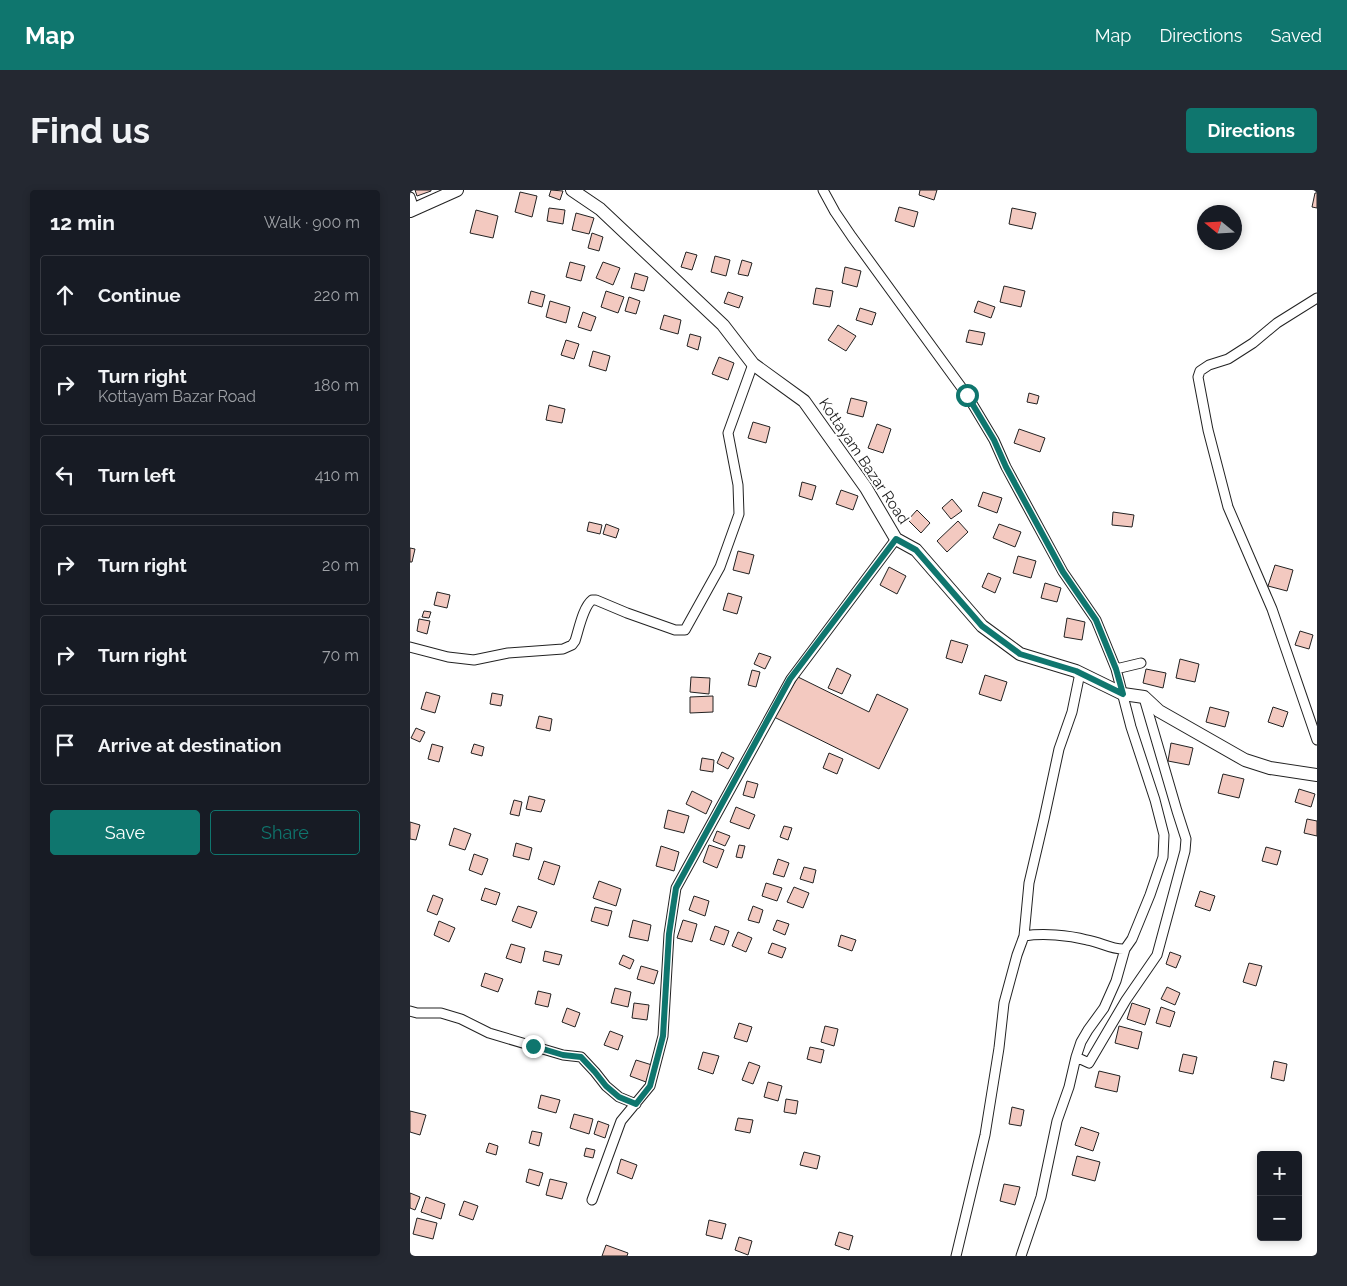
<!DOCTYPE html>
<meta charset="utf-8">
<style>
body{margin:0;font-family:Raleway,sans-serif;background:#242831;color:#f1f3f6}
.controls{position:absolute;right:15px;bottom:15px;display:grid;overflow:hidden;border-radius:5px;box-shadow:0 2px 8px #0003}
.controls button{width:45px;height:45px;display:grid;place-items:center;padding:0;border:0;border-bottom:1px solid #363941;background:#171b24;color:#f1f3f6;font:25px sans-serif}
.compass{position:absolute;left:787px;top:15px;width:45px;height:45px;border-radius:50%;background:#171b24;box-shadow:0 2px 8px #0003;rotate:288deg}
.stop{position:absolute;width:15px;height:15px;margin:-11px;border:4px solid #0f766e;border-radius:50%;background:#fff}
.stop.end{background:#0f766e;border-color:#fff;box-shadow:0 1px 5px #0008}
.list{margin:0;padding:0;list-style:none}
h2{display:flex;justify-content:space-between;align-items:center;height:65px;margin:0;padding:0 20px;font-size:21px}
h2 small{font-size:16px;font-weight:400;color:#9ea1a6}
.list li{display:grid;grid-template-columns:32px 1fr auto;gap:15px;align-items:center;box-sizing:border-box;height:80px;margin:0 10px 10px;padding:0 10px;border:1px solid #363941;border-radius:5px}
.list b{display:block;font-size:19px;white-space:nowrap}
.list p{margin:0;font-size:16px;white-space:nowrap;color:#9ea1a6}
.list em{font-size:16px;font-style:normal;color:#9ea1a6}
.actions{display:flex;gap:10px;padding:15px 20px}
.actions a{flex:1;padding:11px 0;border:1px solid #0f766e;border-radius:5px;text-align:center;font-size:18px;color:#0f766e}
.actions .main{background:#0f766e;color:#fff}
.icon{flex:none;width:28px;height:28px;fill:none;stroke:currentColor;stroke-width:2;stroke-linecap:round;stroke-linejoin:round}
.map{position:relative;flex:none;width:907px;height:1066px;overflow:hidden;border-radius:5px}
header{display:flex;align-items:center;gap:30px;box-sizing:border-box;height:70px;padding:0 25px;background:#0f766e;color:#fff}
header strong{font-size:24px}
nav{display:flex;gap:28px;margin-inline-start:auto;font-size:18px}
.intro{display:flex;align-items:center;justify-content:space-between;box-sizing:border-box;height:120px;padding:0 30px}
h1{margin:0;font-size:35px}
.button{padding:12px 22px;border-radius:5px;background:#0f766e;color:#fff;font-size:18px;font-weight:700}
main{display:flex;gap:30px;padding:0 30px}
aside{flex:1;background:#171b24;border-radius:5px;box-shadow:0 2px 8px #0003}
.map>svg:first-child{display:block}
</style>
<header>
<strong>Map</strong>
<nav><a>Map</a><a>Directions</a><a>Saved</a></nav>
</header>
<div class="intro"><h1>Find us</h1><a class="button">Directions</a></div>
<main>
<aside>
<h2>12 min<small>Walk · 900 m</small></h2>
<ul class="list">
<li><svg class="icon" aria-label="ahead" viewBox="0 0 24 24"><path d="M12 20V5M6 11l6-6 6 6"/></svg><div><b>Continue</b></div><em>220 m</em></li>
<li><svg class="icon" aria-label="right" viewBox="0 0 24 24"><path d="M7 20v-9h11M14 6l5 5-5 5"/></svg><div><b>Turn right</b><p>Kottayam Bazar Road</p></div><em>180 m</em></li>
<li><svg class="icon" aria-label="left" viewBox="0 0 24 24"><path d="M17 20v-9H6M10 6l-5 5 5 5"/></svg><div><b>Turn left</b></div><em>410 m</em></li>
<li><svg class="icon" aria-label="right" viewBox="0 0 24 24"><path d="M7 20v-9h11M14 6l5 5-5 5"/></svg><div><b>Turn right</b></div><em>20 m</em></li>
<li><svg class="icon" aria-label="right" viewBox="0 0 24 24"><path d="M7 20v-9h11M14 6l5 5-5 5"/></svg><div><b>Turn right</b></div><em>70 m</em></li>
<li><svg class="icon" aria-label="arrive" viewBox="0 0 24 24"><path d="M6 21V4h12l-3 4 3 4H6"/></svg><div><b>Arrive at destination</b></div></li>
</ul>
<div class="actions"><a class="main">Save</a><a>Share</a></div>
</aside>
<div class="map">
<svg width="907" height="1066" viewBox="0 0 907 1066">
<rect width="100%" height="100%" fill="#fff"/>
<path fill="#f3c9c0" stroke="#222" d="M 5,0 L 21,0 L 21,1 L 7,6 Z
M 141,0 L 153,1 L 150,10 L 139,6 Z
M 510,0 L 527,0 L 524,10 L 509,5 Z
M 110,2 L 127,6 L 122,27 L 105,22 Z
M 905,3 L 907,3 L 907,18 L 902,17 Z
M 489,17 L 508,22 L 504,37 L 485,31 Z
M 139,18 L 155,20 L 153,34 L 137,31 Z
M 602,18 L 626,23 L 622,39 L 599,34 Z
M 66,20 L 88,26 L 83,48 L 60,43 Z
M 166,23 L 184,28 L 179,44 L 162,40 Z
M 182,43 L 193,47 L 189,61 L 178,58 Z
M 276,62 L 287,65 L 282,80 L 271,77 Z
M 305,66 L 320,70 L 316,86 L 301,82 Z
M 332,70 L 342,73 L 338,86 L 328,84 Z
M 160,72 L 175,76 L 171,91 L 156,87 Z
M 193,72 L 210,78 L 203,95 L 186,88 Z
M 435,77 L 451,81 L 447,97 L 432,93 Z
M 225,83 L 238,87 L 234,101 L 221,98 Z
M 594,96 L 615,101 L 611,117 L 590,112 Z
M 406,98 L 423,101 L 420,117 L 403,114 Z
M 121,101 L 135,105 L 132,117 L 118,113 Z
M 196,101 L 214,107 L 208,123 L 191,117 Z
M 318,102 L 333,107 L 329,118 L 314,113 Z
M 219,107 L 230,111 L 226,124 L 215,121 Z
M 140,111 L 160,117 L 156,133 L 136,127 Z
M 568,111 L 585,117 L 581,128 L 564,122 Z
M 450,118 L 466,123 L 462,135 L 446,130 Z
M 173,122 L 186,127 L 181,141 L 168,137 Z
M 254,125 L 271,130 L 268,144 L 250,139 Z
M 428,135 L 446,146 L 436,161 L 418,150 Z
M 559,140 L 575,143 L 572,155 L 556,152 Z
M 280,144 L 291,147 L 288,160 L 277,156 Z
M 156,150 L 169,154 L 164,169 L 151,165 Z
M 183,161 L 200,166 L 196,181 L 179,176 Z
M 309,167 L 324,173 L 318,190 L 302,184 Z
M 619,203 L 629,206 L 627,214 L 617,212 Z
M 441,208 L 457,212 L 453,227 L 437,223 Z
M 139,215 L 155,219 L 152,233 L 136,230 Z
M 343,232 L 360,237 L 356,253 L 338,248 Z
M 467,234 L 481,239 L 473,263 L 458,258 Z
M 609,239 L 635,248 L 630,262 L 604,253 Z
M 392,292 L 406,296 L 402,310 L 389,306 Z
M 431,300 L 448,306 L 443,320 L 426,314 Z
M 573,302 L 592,308 L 587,323 L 568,316 Z
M 542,309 L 552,321 L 541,329 L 532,318 Z
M 507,320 L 520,333 L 511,343 L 498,330 Z
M 703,322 L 724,325 L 722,337 L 702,335 Z
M 548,331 L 558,342 L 537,362 L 527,351 Z
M 179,332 L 192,335 L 190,344 L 177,341 Z
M 196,334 L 209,339 L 206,348 L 193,344 Z
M 589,334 L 611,342 L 605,357 L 583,348 Z
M 0,358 L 5,359 L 2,372 L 0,372 Z
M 328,361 L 344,365 L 339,384 L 323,380 Z
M 608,366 L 626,371 L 621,388 L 603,383 Z
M 865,375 L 883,380 L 877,401 L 858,396 Z
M 479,377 L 496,386 L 487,404 L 470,395 Z
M 578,383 L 591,388 L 585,403 L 572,397 Z
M 635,393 L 651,398 L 647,412 L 631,408 Z
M 27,402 L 40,405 L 37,418 L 24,415 Z
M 318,403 L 332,407 L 327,424 L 313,420 Z
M 14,421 L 21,422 L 19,428 L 12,427 Z
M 657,428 L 675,432 L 672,450 L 654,447 Z
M 9,429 L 20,431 L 17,444 L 7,441 Z
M 890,441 L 903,445 L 899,459 L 885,455 Z
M 541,450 L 558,455 L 552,473 L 536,468 Z
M 349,463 L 361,467 L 355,479 L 344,474 Z
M 770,469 L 789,474 L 785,492 L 766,488 Z
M 427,478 L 441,485 L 432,504 L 418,498 Z
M 736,479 L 756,483 L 753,498 L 733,493 Z
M 342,480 L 350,482 L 346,497 L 338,495 Z
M 575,485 L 597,492 L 591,511 L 569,504 Z
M 281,487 L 300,488 L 299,504 L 280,502 Z
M 388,487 L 459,522 L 467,504 L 498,519 L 469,579 L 364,527 Z
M 16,502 L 30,506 L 25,523 L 11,519 Z
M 82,503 L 93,505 L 91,516 L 80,514 Z
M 303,506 L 303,522 L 280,523 L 280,507 Z
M 800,517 L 819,522 L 815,537 L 796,532 Z
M 863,517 L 878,522 L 873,537 L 858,532 Z
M 129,526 L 142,529 L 140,541 L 126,538 Z
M 6,538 L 15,542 L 10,552 L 1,548 Z
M 761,553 L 783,558 L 779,575 L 758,571 Z
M 22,554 L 33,557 L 29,572 L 18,569 Z
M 64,554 L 74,557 L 72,566 L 61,563 Z
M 312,562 L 324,568 L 318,579 L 307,573 Z
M 419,563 L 433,569 L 427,584 L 413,578 Z
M 292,568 L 304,570 L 303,582 L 290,580 Z
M 813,584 L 834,589 L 829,608 L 808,603 Z
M 337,591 L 348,594 L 344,608 L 333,605 Z
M 889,599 L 905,604 L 901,617 L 885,612 Z
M 282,601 L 302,611 L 296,624 L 276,614 Z
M 119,606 L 135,610 L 131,622 L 116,619 Z
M 104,610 L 112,612 L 109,626 L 100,624 Z
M 326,617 L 345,625 L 339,639 L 320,632 Z
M 258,620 L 279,626 L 274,643 L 254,638 Z
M 897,629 L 907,631 L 907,646 L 894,643 Z
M 0,632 L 10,635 L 6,650 L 0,649 Z
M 374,636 L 382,638 L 378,650 L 370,647 Z
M 44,638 L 61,644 L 55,660 L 39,655 Z
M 307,641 L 320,646 L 315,656 L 303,651 Z
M 106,653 L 122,658 L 119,670 L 103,666 Z
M 299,655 L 314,660 L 307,678 L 293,672 Z
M 329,655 L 335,656 L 332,668 L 326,667 Z
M 251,656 L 269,662 L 264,681 L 246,676 Z
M 856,657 L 871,661 L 867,675 L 852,671 Z
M 64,664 L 78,669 L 72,685 L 59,680 Z
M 368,669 L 379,673 L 374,687 L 363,684 Z
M 134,671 L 150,676 L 144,695 L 128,689 Z
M 394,677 L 406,680 L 403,693 L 390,689 Z
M 189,691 L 211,699 L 206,716 L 183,708 Z
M 356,693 L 372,698 L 367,711 L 352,706 Z
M 384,697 L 399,703 L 393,718 L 377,712 Z
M 75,698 L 90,703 L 86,715 L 71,710 Z
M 790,701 L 805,706 L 800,721 L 785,716 Z
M 23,705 L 33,709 L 27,725 L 17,721 Z
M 284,706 L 299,711 L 295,726 L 279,720 Z
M 108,716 L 127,722 L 121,738 L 102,731 Z
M 343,716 L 353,720 L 349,733 L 338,730 Z
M 185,717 L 202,721 L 198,736 L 181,731 Z
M 223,730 L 241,735 L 238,751 L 219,747 Z
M 273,730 L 287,734 L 282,752 L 267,748 Z
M 367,730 L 379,734 L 375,745 L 363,740 Z
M 29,731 L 45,738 L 39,752 L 24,745 Z
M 305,736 L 319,741 L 314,755 L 300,750 Z
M 328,742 L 342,748 L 336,762 L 322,756 Z
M 431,745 L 446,750 L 442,761 L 428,756 Z
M 362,753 L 376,758 L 372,768 L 358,763 Z
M 101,754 L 115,758 L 111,773 L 96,768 Z
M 135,761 L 152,765 L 149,775 L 133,771 Z
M 760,762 L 771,766 L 766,778 L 756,774 Z
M 213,765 L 224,770 L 220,779 L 209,774 Z
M 839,773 L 852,776 L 846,796 L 833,792 Z
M 231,776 L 248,781 L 244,794 L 227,789 Z
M 75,783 L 93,789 L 88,802 L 71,796 Z
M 757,797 L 770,803 L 765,815 L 751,809 Z
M 205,798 L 221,802 L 218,817 L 201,813 Z
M 128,801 L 141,804 L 138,817 L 125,814 Z
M 224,813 L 239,815 L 237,830 L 222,828 Z
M 722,813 L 740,819 L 735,835 L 717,829 Z
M 751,817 L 765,822 L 760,837 L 746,833 Z
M 157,818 L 170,823 L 165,837 L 152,832 Z
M 329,833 L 342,837 L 337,852 L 324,848 Z
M 415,836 L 428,839 L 424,856 L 411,852 Z
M 709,836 L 732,842 L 728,859 L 705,853 Z
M 200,841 L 213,846 L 208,860 L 194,855 Z
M 400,857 L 414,860 L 411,873 L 397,869 Z
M 293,862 L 309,866 L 303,884 L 288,879 Z
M 773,864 L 787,867 L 783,884 L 769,881 Z
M 226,870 L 242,875 L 236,892 L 220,886 Z
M 864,871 L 877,874 L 874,891 L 861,888 Z
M 339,872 L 350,876 L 343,894 L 332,890 Z
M 689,881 L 710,886 L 707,902 L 685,897 Z
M 358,892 L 372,896 L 368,911 L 354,907 Z
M 131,905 L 150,910 L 146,923 L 128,918 Z
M 376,909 L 388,911 L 386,924 L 374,922 Z
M 602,917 L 614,920 L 611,936 L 599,934 Z
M 0,921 L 16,925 L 10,945 L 0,942 Z
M 164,924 L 183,929 L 179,944 L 160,938 Z
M 328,928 L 343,930 L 340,943 L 325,940 Z
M 188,931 L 199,935 L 195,948 L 184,944 Z
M 671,937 L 689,943 L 683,961 L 665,955 Z
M 122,941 L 132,943 L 129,956 L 119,953 Z
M 79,953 L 88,956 L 86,965 L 76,962 Z
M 176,958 L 185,960 L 183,968 L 174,966 Z
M 394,962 L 410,966 L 407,979 L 390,975 Z
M 667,966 L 690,972 L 685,991 L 662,985 Z
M 211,969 L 227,975 L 222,989 L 207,983 Z
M 119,979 L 133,983 L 129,996 L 116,992 Z
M 140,989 L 157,993 L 152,1009 L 136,1005 Z
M 594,994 L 610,997 L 605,1015 L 590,1011 Z
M 0,1003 L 10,1007 L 5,1020 L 0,1018 Z
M 16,1007 L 35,1014 L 31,1029 L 11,1022 Z
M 54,1011 L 68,1016 L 63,1030 L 49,1025 Z
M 7,1028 L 27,1033 L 23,1049 L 3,1044 Z
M 299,1030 L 316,1034 L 312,1049 L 296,1045 Z
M 429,1042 L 443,1046 L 439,1060 L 425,1055 Z
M 329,1047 L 342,1051 L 338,1065 L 325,1060 Z
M 196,1055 L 218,1063 L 217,1066 L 192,1066 Z"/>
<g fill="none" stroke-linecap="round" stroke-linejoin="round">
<g stroke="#222" stroke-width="11">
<path id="minor" d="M 413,0 L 425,22 L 442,47 L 557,205 L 584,250 L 596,277 L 653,382 L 686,430 L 706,479 L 721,537 L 745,610 L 754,645 L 753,667 L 740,705 L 722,749 L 715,759 L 706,791 L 694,818 L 678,840 L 671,852 L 666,867 L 659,897 L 647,931 L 631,1007 L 611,1066
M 0,7 L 4,19
M 907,108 L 867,133 L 843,153 L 818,169 L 799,175 L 790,181 L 788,187 L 798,240 L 818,317 L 862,419 L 907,550
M 0,457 L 38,467 L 64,470 L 98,463 L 153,459 L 162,455 L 165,451 C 169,439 173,417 182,410 L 186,410 L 217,423 L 265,440 L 275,440 L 310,377 L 329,324 L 328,295 L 318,243 L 343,174
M 706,479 L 731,473
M 614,746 L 619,693 L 634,629 L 649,559 L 662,522 L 670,483
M 0,821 L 7,823 L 31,823 L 51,829 L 79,843 L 153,865 L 171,867 L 185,882 L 196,896 L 209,907 L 226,914
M 666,867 L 679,873 L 716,810 L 747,765 L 775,661 L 776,649 L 767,621 L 734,508
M 182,1010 L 211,931 L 240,896 L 253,846 L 259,744 L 266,698 L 381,489 L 486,349
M 546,1066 L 575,945 L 589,858 L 594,813 L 607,765 L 614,746 C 633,743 658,745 677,750 C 691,752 701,760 715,759"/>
</g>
<g stroke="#222" stroke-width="14">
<path id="secondary" d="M 162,0 L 190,19 L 313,135 L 343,174 L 394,211 L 456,298 L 486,349 L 506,360 L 572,436 L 610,464 L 666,481 L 713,504 L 734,507 L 749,521 L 835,570 L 860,578 L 907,585
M 0,21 L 47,0"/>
</g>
<use href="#minor" stroke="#fff" stroke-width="9"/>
<use href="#secondary" stroke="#fff" stroke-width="12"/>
</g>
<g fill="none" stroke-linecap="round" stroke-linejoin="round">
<path stroke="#0f766e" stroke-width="6" d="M 123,856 L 153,865 L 171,867 L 185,882 L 196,896 L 209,907 L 226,914 L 240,896 L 253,846 L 259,744 L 266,698 L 380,489 L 486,349 L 506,360 L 572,436 L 610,464 L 666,481 L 713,504 L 706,479 L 686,430 L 653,382 L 596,277 L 584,250 L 557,205"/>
</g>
<g text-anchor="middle" stroke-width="4" stroke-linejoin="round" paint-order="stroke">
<g font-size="15" fill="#222" stroke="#fff">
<text transform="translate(454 271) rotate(56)" y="5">Kottayam Bazar Road</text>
</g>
</g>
</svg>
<div class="controls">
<button>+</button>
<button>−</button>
</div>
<svg class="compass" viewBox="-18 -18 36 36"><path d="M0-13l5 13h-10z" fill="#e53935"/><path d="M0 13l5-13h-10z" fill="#9ea1a6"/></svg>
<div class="stop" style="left:557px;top:205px"></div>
<div class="stop end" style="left:123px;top:856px"></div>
</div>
</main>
